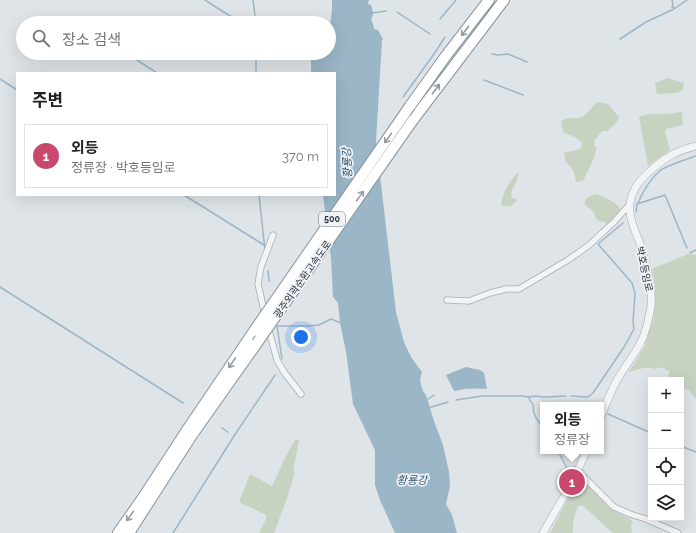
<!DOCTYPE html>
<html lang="ko">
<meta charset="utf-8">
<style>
body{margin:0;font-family:Raleway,"Noto Sans KR",sans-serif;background:#f6f6f6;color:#202124}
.controls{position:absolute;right:12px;bottom:12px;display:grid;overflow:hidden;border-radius:0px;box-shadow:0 4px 16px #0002}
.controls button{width:36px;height:36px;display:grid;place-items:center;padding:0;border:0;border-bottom:1px solid #e0e0e0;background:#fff;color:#202124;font:20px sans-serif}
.you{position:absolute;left:301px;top:337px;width:14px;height:14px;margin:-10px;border:3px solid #fff;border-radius:50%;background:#1a73e8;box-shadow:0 0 0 6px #1a73e833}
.badge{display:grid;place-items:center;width:26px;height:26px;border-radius:50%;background:#c9486d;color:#fff;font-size:13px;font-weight:700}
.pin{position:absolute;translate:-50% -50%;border:2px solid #fff;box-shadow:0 1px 4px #0006}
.popup{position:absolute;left:540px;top:402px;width:64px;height:52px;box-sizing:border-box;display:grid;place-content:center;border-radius:0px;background:#fff;filter:drop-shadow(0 1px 3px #0005);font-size:13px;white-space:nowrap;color:#757577}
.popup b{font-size:15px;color:#202124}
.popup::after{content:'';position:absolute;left:50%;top:100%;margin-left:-8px;border:8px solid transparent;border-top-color:#fff}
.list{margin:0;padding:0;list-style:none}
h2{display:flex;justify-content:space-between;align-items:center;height:52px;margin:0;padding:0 16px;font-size:17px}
h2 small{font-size:13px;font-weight:400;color:#757577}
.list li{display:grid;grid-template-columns:26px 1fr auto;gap:12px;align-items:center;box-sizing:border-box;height:64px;margin:0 8px 8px;padding:0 8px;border:1px solid #e0e0e0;border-radius:0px}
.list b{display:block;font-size:15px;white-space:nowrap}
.list p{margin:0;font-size:13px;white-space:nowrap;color:#757577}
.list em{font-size:13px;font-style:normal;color:#757577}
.icon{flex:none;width:22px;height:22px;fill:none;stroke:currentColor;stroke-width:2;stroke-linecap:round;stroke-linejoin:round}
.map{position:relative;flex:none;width:696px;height:533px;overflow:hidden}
.search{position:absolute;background:#fff;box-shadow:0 4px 16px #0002;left:16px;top:16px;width:320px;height:44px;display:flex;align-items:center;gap:10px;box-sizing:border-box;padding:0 14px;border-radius:22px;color:#757577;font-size:15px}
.panel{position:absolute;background:#fff;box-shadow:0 4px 16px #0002;left:16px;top:72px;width:320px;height:124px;border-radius:0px}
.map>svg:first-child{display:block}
</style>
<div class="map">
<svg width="696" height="533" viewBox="0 0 696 533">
<rect width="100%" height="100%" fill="#dfe4e8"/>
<path fill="#c7d2c1" d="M 668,78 L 684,83 L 683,87 L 683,90 L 677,93 L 657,94 L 655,83 Z
M 597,102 L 608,104 L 619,117 L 617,122 L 607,131 L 602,131 L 595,140 L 594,146 L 597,147 L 593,160 L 583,181 L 576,182 L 575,176 L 573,170 L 566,162 L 564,153 L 580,149 L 583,143 L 575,137 L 564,133 C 554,111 575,122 584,116 C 588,112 593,106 597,102 Z
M 682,112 L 683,125 L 666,129 L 665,132 L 670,150 L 648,166 L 639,117 L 648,114 L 666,114 Z
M 518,172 C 520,183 508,189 512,198 L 517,200 C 512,206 511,207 502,206 C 502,205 501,201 502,200 C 503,192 512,178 518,172 Z
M 595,194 C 603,196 617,202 621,210 L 619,215 L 611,224 L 597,220 L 593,211 L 585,205 L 585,201 L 588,197 Z
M 688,254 L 696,255 L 696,398 L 694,397 L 690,391 L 681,387 L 681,380 L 672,380 L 668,376 L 670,371 L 666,370 L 662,367 L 655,369 L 652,368 L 643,368 L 629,372 L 645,346 L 654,316 L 655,300 L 655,289 L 652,269 Z
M 296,439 L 299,440 L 294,466 L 293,470 L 295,472 L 287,498 L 274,533 L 259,533 L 266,519 L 266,515 L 239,502 L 250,474 L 272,486 C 280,470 286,453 296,439 Z
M 579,478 C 591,486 599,498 610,508 C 616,513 625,516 632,520 L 631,526 L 632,533 L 613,533 L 582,505 L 578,506 C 575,512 572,527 573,533 L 550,533 Z"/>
<path fill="#9bb6c7" d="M 332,0 L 369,0 L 368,4 L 371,5 C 373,11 374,14 371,19 L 373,24 L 374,29 L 378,30 L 383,39 L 382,40 L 376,141 L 396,312 L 404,342 L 411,357 L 422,372 L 420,379 L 421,385 L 423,391 L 426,395 L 434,421 L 443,445 L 449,472 L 450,486 L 446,504 L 452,515 L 457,533 L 395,533 L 380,500 L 375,485 L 375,450 L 353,404 L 346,352 L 340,323 L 338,303 L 333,297 L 331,258 L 323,195 L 335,195 L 335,73 L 311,73 L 311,53 L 329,53 L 329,36 L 332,9 Z
M 466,367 L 480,370 L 484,373 L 487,389 C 476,388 465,388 454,391 L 446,375 Z"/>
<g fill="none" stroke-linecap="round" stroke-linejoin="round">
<path stroke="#9bb6c7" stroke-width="1.5" d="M 205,0 L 241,23
M 253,0 L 256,23
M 672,0 L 673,5 L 672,7 L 675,8
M 397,12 L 430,34
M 372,13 L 386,11
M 440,19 L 456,0
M 620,39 L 646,22 L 674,9 L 687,0
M 126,53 L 157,73
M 492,54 L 498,55 L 508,54 L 527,62
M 256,73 L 256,53
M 0,79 L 17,90
M 484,80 L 523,95
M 403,97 L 434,54 L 445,37
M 184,195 L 264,245
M 259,195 L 265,250
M 638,203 C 643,191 651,178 661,170 C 669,165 687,159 696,156
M 636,212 L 637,204 L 665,195 L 687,248
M 690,253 L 696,250
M 268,271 L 269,281
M 0,287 L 183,403
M 282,359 L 277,326 L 308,326 L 319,325 L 331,319 L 341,323
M 571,396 L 588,397 L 593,393 L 624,347 L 634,329 L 633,322 L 635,293 L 632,283 L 598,244 L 623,223
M 529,397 L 530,401 C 536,406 532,407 534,413 C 536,419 540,424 543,428
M 427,400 L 434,395
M 456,400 L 482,396 L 522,396 L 529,397 L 535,396 L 545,397 L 566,396
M 428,408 L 448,402
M 608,414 L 651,433
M 222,428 L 228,432
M 681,446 L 696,452
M 558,451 L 569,472
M 173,533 L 234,436 L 275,375"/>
<g stroke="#a5acb2" stroke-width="7">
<path id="minor" d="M 447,300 L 469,301 L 490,293 L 506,289 L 519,289 L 568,260 L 588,246 L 614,222 L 630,204
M 265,315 L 258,284 L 261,267 L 273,235
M 268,327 L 277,360 L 284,372 L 301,394
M 577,472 L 586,479 L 614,507 L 630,514 L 646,519 L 678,533"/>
</g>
<g stroke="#a5acb2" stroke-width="8">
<path id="tertiary" d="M 601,416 C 606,405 610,393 616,382 C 623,369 633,357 640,344 C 646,333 649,318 651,306 C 653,288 646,263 641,246 C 637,235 631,224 630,212 C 628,196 638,181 649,172 C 664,158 676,151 696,146
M 543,533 L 560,503 L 574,480 L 586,451"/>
</g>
<g stroke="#87939e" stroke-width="12">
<path id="motorway" d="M 410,106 L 445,57 L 489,0
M 413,120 L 504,0
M 118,533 L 142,499 L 187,430 L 254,331
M 129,533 L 192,435 L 257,343"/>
</g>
<use href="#minor" stroke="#f2f4f6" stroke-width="5.5"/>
<use href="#tertiary" stroke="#f2f4f6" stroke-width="7"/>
<use href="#motorway" stroke="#fff" stroke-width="10"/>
<g stroke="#87939e" stroke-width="12" stroke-linecap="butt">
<path id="motorway-bridge" d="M 254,331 L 410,106
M 257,343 L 413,120"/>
</g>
<use href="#motorway-bridge" stroke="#fff" stroke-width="10"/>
</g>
<defs><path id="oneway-shaft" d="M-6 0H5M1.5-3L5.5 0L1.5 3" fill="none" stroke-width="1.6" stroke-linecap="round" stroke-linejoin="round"/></defs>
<g stroke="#949a9e">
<use href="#oneway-shaft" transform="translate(465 31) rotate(127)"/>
<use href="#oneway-shaft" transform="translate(436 89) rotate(-53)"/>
<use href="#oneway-shaft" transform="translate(388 138) rotate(125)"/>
<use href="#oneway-shaft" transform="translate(360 196) rotate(-55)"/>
<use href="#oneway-shaft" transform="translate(232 363) rotate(124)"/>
<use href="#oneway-shaft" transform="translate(130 516) rotate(125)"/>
</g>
<g text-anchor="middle" stroke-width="3.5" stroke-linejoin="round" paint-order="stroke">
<rect fill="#eff2f6" stroke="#646d75" stroke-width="1" x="319" y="212" width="26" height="14" rx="3"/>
<g font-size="9" font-weight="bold" fill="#29343e">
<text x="332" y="222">500</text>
</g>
<g font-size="10" fill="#29343e" stroke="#eff2f6">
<text transform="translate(645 269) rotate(78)" y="4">박호등임로</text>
<text transform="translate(302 279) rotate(-55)" y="4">광주외곽순환고속도로</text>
</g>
<g font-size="11" font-style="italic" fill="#345871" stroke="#eff2f6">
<text transform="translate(347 163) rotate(-93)" y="4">황룡강</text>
<text x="412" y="484">황룡강</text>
</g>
</g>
</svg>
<div class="controls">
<button>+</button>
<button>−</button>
<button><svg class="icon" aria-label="locate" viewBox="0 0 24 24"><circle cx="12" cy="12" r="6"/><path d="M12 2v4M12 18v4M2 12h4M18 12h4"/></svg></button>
<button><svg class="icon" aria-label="layers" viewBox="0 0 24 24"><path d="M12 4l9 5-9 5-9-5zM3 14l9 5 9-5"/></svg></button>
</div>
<div class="you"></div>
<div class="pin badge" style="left:572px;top:482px">1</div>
<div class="popup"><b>외등</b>정류장</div>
<div class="search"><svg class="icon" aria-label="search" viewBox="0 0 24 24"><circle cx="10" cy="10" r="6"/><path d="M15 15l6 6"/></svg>장소 검색</div>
<section class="panel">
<h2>주변<small></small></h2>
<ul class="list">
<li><span class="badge">1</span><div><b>외등</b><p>정류장 · 박호등임로</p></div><em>370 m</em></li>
</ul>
</section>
</div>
